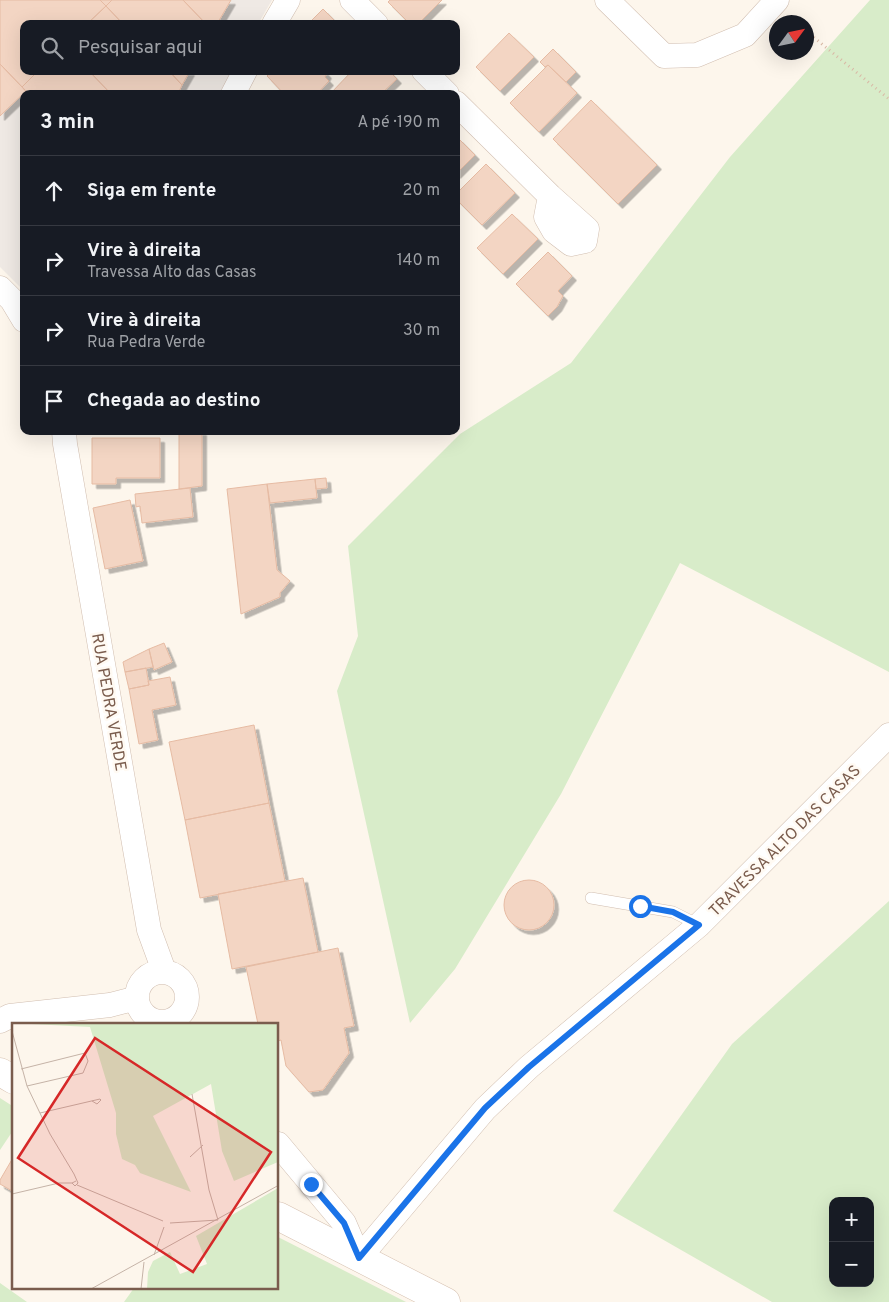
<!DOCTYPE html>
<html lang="pt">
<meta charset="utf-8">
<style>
body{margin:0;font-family:Overpass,sans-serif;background:#20242c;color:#f1f3f6}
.controls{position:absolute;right:15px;bottom:15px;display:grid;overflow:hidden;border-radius:10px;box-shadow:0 5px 20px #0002}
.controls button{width:45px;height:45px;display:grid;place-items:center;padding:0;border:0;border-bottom:1px solid #363941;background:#171b24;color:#f1f3f6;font:25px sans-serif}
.compass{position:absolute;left:769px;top:15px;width:45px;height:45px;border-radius:50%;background:#171b24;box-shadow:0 5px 20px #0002;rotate:57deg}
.stop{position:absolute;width:15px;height:15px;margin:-11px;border:4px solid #1a73e8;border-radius:50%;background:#fff}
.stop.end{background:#1a73e8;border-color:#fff;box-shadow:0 1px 5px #0008}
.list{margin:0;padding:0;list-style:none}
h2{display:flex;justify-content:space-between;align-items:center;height:65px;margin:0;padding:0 20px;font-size:21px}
h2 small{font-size:16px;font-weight:400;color:#9ea1a6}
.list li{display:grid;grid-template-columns:32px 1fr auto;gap:15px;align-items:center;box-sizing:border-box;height:70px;padding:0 20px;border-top:1px solid #363941}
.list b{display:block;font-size:19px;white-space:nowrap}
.list p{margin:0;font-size:16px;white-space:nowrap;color:#9ea1a6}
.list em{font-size:16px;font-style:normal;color:#9ea1a6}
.icon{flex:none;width:28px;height:28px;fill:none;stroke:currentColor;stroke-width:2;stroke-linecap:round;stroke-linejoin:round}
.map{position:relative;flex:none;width:889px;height:1302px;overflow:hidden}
.search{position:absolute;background:#171b24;box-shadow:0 5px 20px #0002;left:20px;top:20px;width:440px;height:55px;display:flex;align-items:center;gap:12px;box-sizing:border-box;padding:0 18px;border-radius:10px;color:#9ea1a6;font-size:19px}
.panel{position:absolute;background:#171b24;box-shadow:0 5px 20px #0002;left:20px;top:90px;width:440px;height:345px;border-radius:10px}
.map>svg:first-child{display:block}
</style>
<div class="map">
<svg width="889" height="1302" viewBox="0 0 889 1302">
<defs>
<filter id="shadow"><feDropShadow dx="4.5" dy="4.5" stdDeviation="0" flood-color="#0004"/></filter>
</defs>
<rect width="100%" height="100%" fill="#fdf6ec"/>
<path fill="#efe9e4" d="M 0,0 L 272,0 L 258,24 L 24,24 L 24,71 L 234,71 L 223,94 L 24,94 L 24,291 L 0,267 Z"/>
<path fill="#d8ecc9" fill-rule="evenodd" d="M 870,0 L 889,0 L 889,672 L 680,563 L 561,794 L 455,969 L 410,1023 L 337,691 L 358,636 L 348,546 L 460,434 L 571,363 L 730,157 Z
M 889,901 L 889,1302 L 772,1302 L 613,1211 L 732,1044 ZM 833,1201 L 870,1201 L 870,1283 L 833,1283 Z
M 0,1098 L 14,1107 L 14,1129 L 0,1150 Z
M 278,1237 L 406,1302 L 124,1302 L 134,1288 L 278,1288 Z
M 0,1283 L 27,1302 L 0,1302 Z"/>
<path fill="#f3d5c3" stroke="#e6bba3" filter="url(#shadow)" d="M 0,0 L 100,0 L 106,6 L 87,24 L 24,24 L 24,71 L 38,71 L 22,87 L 0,64 Z
M 100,0 L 112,0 L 106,6 Z
M 112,0 L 183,0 L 206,24 L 123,24 L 106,6 Z
M 183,0 L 231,0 L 217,24 L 206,24 Z
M 390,0 L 442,0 L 418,24 L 410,24 L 388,2 Z
M 106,6 L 123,24 L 87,24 Z
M 323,9 L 338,24 L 308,24 Z
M 509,33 L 534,57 L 500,91 L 476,67 Z
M 553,49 L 576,72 L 566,82 L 548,65 L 545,67 L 540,62 Z
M 0,64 L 26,91 L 0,116 Z
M 548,65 L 577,93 L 539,132 L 510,103 Z
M 38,71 L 89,71 L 111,94 L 28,94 L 22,87 Z
M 89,71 L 169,71 L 182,85 L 178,94 L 111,94 Z
M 169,71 L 190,71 L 182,85 Z
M 272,71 L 324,71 L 327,74 L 325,77 L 329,81 L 317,94 L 284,94 L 267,76 Z
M 352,71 L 389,71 L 397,79 L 381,94 L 330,94 Z
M 591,100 L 657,165 L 618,204 L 553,139 Z
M 458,138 L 475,155 L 456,174 L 456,140 Z
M 486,164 L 515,193 L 482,225 L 456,199 L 456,194 Z
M 512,214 L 538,239 L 503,274 L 477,248 Z
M 548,252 L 572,276 L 558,291 L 563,296 L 557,307 L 548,316 L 516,284 Z
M 179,431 L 202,431 L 202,486 L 179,489 Z
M 92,438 L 160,438 L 160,478 L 116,478 L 116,484 L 92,484 Z
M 326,478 L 327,488 L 316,489 L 315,479 Z
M 315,479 L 317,498 L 270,503 L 267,484 Z
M 267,484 L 277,570 L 290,581 L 280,593 L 280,597 L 241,614 L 227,489 Z
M 190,488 L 193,517 L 142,523 L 140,506 L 136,507 L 135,494 Z
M 130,500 L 143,561 L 105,569 L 93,508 Z
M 164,643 L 172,662 L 154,670 L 149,649 Z
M 149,649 L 153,667 L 125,672 L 123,662 Z
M 146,668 L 149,685 L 129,689 L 125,672 Z
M 170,677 L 176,705 L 152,710 L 158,740 L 139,744 L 129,689 L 149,685 L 148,681 Z
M 254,725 L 269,803 L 185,820 L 169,742 Z
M 269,803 L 285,881 L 200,898 L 185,820 Z
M 303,878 L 318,952 L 232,969 L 218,894 Z
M504 905a25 25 0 1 1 50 0a25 25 0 1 1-50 0Z
M 338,948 L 354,1026 L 344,1028 L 349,1053 L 323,1090 L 309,1092 L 286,1066 L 281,1040 L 278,1041 L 278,1024 L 258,1024 L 246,967 Z
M 14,1156 L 14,1192 L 0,1184 L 0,1180 Z"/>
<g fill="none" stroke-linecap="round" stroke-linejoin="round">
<g stroke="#d1beb0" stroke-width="12">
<path id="lane" d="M 591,898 L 673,912 L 699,925"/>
</g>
<g stroke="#d1beb0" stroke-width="25">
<path id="street" d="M 352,0 L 376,24
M 607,0 L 664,56 L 697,55 L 745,35 L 777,0
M 274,24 L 288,0
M 424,71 L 447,94
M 233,94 L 245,71
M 456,103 L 550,196 L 587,229 L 585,241 L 571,244 L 554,231 L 546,217 L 550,196
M 0,288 L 12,300 L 24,320
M 64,431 L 65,444 L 149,930 L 164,971
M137 997a25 25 0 1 1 50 0a25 25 0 1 1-50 0Z
M 0,1021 L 10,1016 L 110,1005 L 137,998
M 278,1144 L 344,1223 L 359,1258 L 485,1109 L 529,1067 L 699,925 L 889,735"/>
</g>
<g stroke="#d6c0b0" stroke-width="29">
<path id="secondary" d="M 0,1072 L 14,1080
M 278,1216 L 446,1302"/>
</g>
<path stroke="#d9b8a5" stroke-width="3" stroke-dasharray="1 4" stroke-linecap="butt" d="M 790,17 L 796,22
M 806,31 L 889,99"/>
<use href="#lane" stroke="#fff" stroke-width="11"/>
<use href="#street" stroke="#fff" stroke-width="24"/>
<use href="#secondary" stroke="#fff" stroke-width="28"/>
</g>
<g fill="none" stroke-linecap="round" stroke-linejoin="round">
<path stroke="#1a73e8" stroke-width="6" d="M 311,1184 L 344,1223 L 359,1258 L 485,1108 L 529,1067 L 699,925 L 673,912 L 640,906"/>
</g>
<g text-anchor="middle" stroke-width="5" stroke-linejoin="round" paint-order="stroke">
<g font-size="16" fill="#7a5c4d" stroke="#fffaf3">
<text transform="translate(110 702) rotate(80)" y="6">RUA PEDRA VERDE</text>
<text transform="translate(784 840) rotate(-45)" y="6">TRAVESSA ALTO DAS CASAS</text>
</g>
</g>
<g transform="translate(12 1023)">
<rect width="266" height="266" fill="#fdf6ec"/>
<path d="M 0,0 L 266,0 L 266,139 L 222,158 L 210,128 L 199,61 L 141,93 L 179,169 L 128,150 L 123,142 L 110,136 L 104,111 L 104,90 L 78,4 ZM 266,165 L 266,266 L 135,266 L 136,249 L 141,238 L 158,229 L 168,251 L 195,241 L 184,213 Z" fill="#d8ecc9"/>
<path fill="none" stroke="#c5b3a7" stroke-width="1" d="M 0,8 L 15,63 L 38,111 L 62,151 L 66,160 L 63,163 L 60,160 L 64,158M 9,46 L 73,30 L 76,38 L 71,50 L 15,63M 28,90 L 88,76 L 89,77 L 85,81 L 80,78M 178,134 L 191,122M 65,162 L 151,198M 0,171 L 47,160 L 60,160M 158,200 L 206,197 L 197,167 L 180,71M 142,232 L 152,204M 79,266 L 267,162M 129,266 L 132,239"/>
<path fill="#d62828" fill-opacity="0.15" stroke="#d62828" stroke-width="2.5" d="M 83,15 L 259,129 L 181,249 L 6,135 Z"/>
<rect width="266" height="266" fill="none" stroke="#7a5c4d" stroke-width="2.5"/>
</g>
</svg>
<div class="controls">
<button>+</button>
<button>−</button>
</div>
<svg class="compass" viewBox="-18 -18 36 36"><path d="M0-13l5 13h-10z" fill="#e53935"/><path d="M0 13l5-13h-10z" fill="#9ea1a6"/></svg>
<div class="stop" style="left:640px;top:906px"></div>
<div class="stop end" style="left:311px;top:1184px"></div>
<div class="search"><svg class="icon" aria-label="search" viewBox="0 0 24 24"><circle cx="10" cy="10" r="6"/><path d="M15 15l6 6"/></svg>Pesquisar aqui</div>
<section class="panel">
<h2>3 min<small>A pé · 190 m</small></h2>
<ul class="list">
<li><svg class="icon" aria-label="ahead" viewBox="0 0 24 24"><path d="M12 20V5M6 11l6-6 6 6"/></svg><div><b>Siga em frente</b></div><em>20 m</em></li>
<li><svg class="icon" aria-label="right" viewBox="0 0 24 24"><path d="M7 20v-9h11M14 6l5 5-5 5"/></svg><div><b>Vire à direita</b><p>Travessa Alto das Casas</p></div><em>140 m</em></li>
<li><svg class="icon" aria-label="right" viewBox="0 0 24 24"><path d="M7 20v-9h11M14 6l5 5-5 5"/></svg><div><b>Vire à direita</b><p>Rua Pedra Verde</p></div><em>30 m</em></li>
<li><svg class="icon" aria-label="arrive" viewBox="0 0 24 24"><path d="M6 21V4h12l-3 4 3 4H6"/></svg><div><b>Chegada ao destino</b></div></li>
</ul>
</section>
</div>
